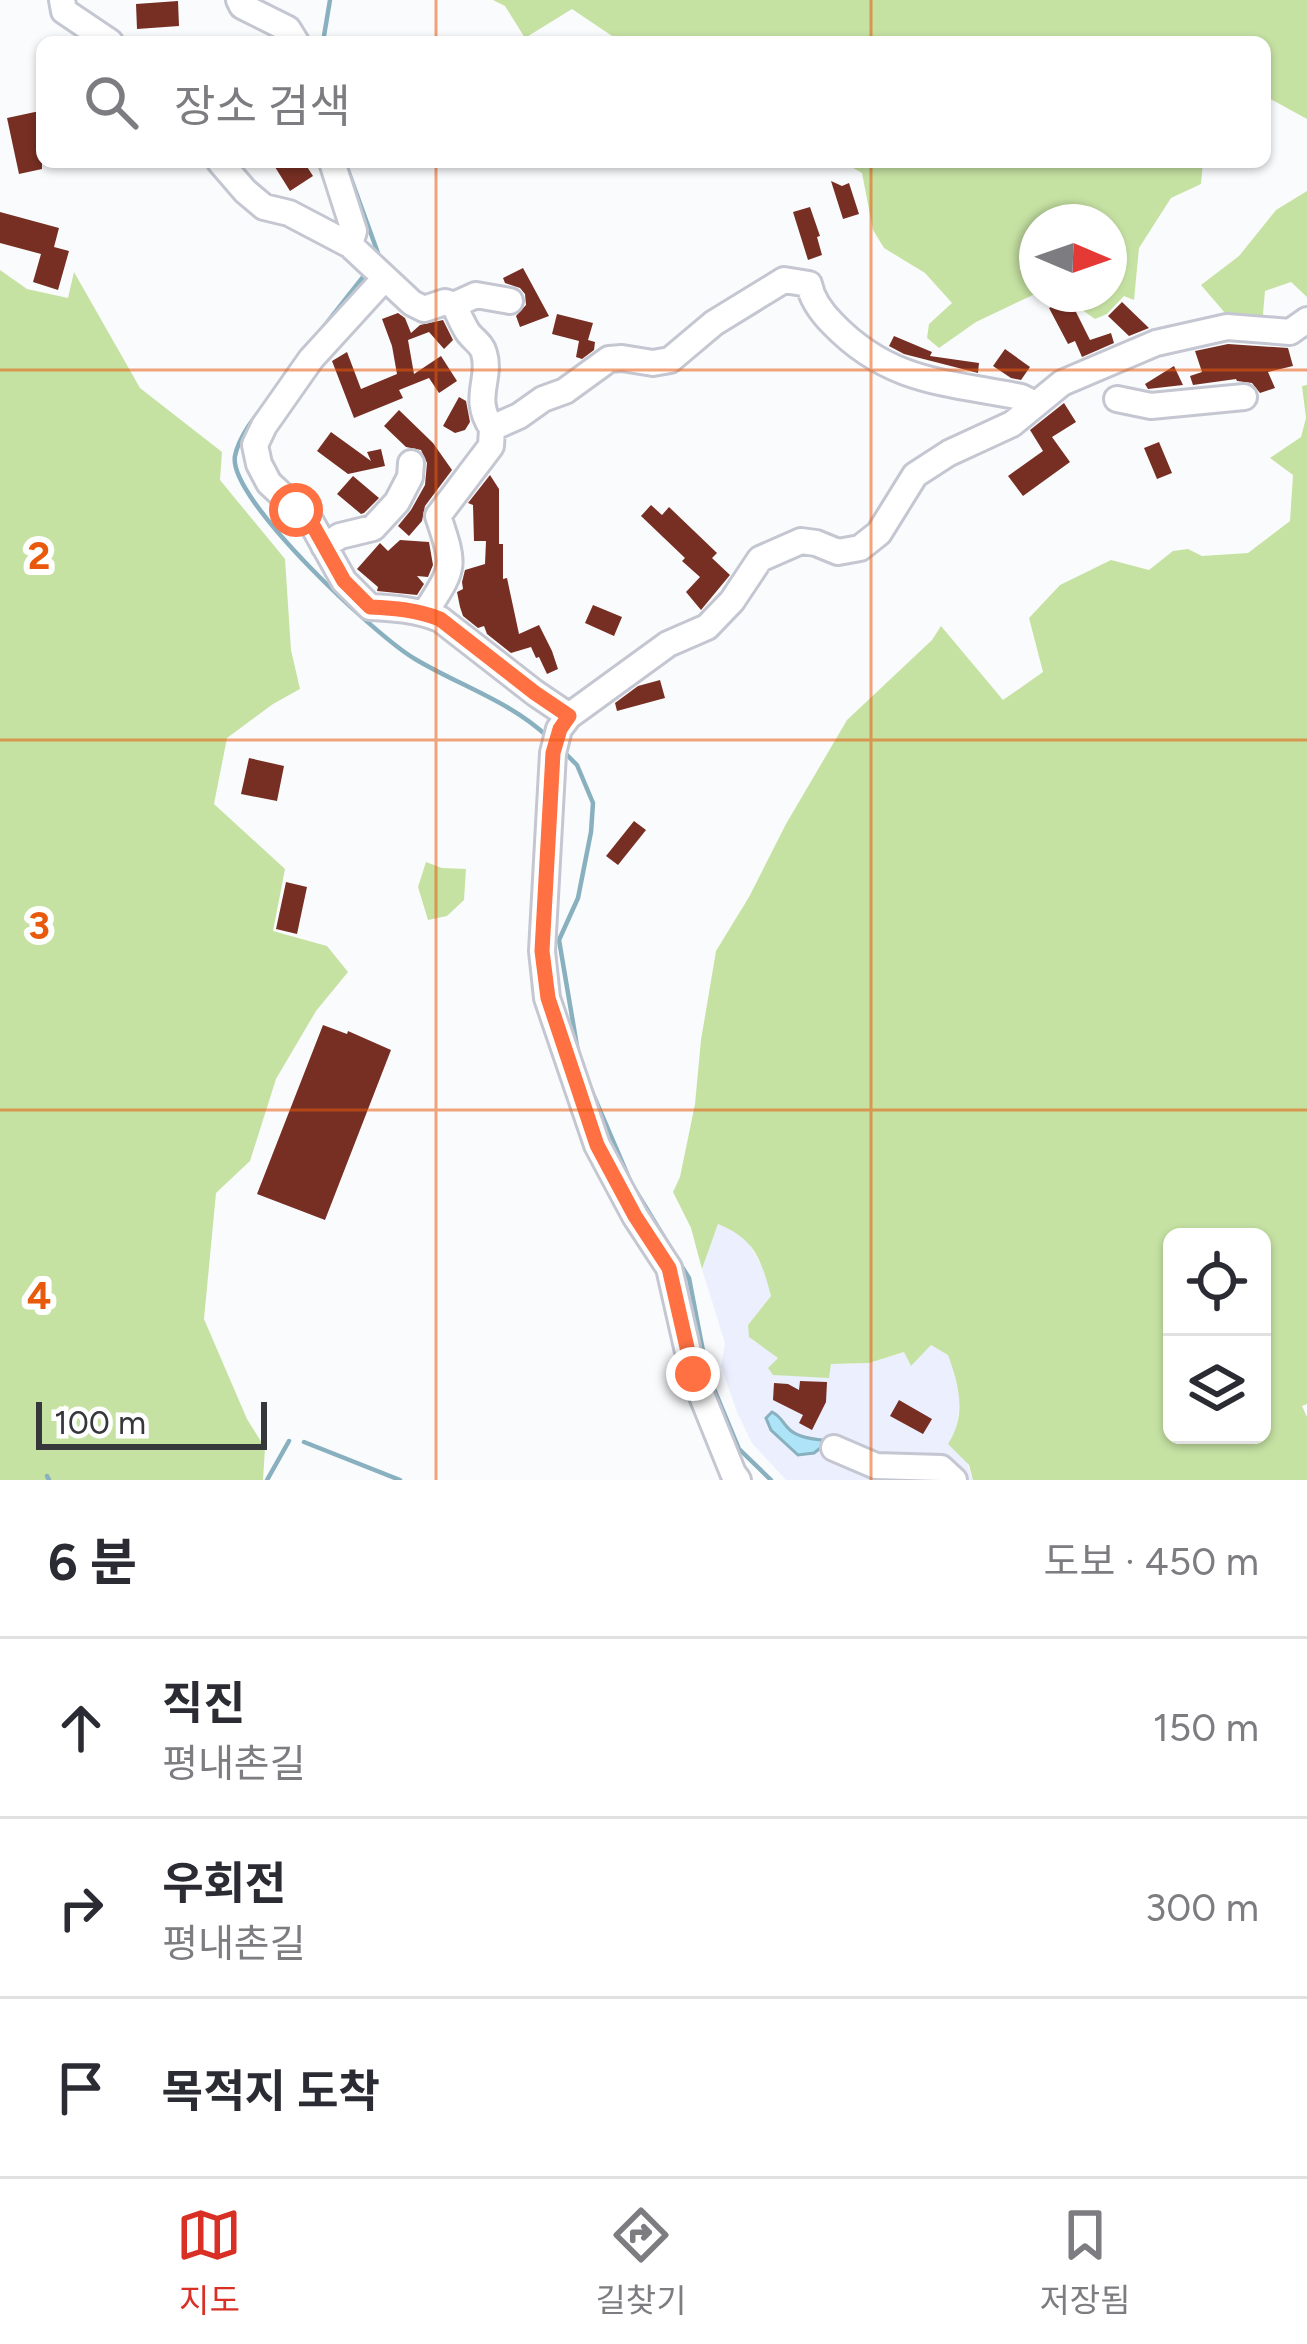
<!DOCTYPE html>
<html lang="ko">
<meta charset="utf-8">
<style>
body{margin:0;font-family:Figtree,"Noto Sans KR",sans-serif;background:#f2f2f3;color:#2b2b33}
.controls{position:absolute;right:36px;bottom:36px;display:grid;overflow:hidden;border-radius:18px;box-shadow:0 3px 9px #0004}
.controls button{width:108px;height:108px;display:grid;place-items:center;padding:0;border:0;border-bottom:3px solid #e1e1e2;background:#fff;color:#2b2b33;font:60px sans-serif}
.compass{position:absolute;left:1019px;top:204px;width:108px;height:108px;border-radius:50%;background:#fff;box-shadow:0 3px 9px #0004;rotate:92deg}
.scale{position:absolute;left:36px;bottom:30px;width:231px;box-sizing:border-box;padding-left:12px;border:6px solid #35373b;border-top:0;font-size:33px;line-height:42px;white-space:nowrap;color:#35373b;-webkit-text-stroke:9px #fff;paint-order:stroke}
.stop{position:absolute;width:36px;height:36px;margin:-27px;border:9px solid #ff7043;border-radius:50%;background:#fff}
.stop.end{background:#ff7043;border-color:#fff;box-shadow:0 3px 12px #0008}
.list{margin:0;padding:0;list-style:none}
h2{display:flex;justify-content:space-between;align-items:center;height:156px;margin:0;padding:0 48px;font-size:51px}
h2 small{font-size:39px;font-weight:400;color:#7c7c81}
.list li{display:grid;grid-template-columns:78px 1fr auto;gap:36px;align-items:center;box-sizing:border-box;height:180px;padding:0 48px;border-top:3px solid #e1e1e2}
.list b{display:block;font-size:45px;white-space:nowrap}
.list p{margin:0;font-size:39px;white-space:nowrap;color:#7c7c81}
.list em{font-size:39px;font-style:normal;color:#7c7c81}
.icon{flex:none;width:66px;height:66px;fill:none;stroke:currentColor;stroke-width:2;stroke-linecap:round;stroke-linejoin:round}
.map{position:relative;flex:none;width:1307px;height:1480px;overflow:hidden}
.search{position:absolute;background:#fff;box-shadow:0 3px 9px #0004;left:36px;right:36px;top:36px;height:132px;display:flex;align-items:center;gap:30px;box-sizing:border-box;padding:0 42px;border-radius:18px;color:#7c7c81;font-size:45px}
.sheet{height:696px;background:#fff}
nav{display:flex;justify-content:space-around;align-items:center;box-sizing:border-box;height:168px;border-top:3px solid #e1e1e2;background:#fff;font-size:33px;color:#7c7c81}
nav a{display:grid;justify-items:center;gap:6px}
nav .on{color:#d93025}
.map>svg:first-child{display:block}
</style>
<div class="map">
<svg width="1307" height="1480" viewBox="0 0 1307 1480">
<rect width="100%" height="100%" fill="#fafbfd"/>
<path fill="#ebeffe" d="M 718,1224 L 744,1236 L 764,1269 L 771,1296 L 748,1325 L 829,1377 L 831,1364 L 869,1363 L 905,1352 L 910,1365 L 931,1345 L 949,1355 L 961,1392 L 956,1432 L 973,1480 L 786,1480 L 752,1443 L 737,1412 L 721,1366 L 725,1343 L 702,1269 Z"/>
<path fill="#c6e2a3" fill-rule="evenodd" d="M 493,0 L 1307,0 L 1307,119 L 1265,96 L 1265,42 L 621,42 L 572,9 L 525,38 L 505,6 Z
M 843,162 L 1203,162 L 1201,184 L 1171,198 L 1139,248 L 1134,300 L 1124,296 L 1107,314 L 1095,319 L 1060,294 L 1109,294 L 1109,222 L 1037,222 L 1037,293 L 976,322 L 939,348 L 927,338 L 929,324 L 952,303 L 925,273 L 884,248 L 873,230 L 862,173 Z
M 1307,191 L 1307,297 L 1291,282 L 1265,291 L 1262,326 L 1227,324 L 1225,313 L 1201,285 L 1239,256 L 1276,210 Z
M 0,270 L 27,289 L 68,298 L 74,272 L 140,388 L 222,452 L 220,480 L 285,559 L 291,650 L 300,689 L 273,704 L 227,738 L 214,804 L 285,869 L 273,931 L 327,946 L 348,972 L 316,1011 L 276,1079 L 250,1161 L 216,1193 L 204,1319 L 247,1419 L 265,1448 L 263,1480 L 0,1480 Z
M 1307,385 L 1307,1404 L 1302,1406 L 1307,1417 L 1307,1480 L 973,1480 L 969,1465 L 948,1444 C 967,1415 959,1385 948,1355 L 931,1345 L 911,1366 L 904,1352 L 869,1363 L 831,1364 L 829,1378 L 773,1375 L 768,1368 L 778,1358 L 749,1337 L 748,1325 L 771,1296 C 761,1259 755,1239 718,1224 L 702,1269 L 691,1228 L 673,1192 L 680,1177 L 695,1104 L 701,1040 L 716,951 L 749,897 L 786,824 L 847,720 L 932,640 L 941,626 L 1003,700 L 1043,672 L 1029,618 L 1060,585 L 1111,560 L 1149,570 L 1173,551 L 1188,549 L 1202,556 L 1248,553 L 1290,521 L 1293,475 L 1270,458 L 1301,437 L 1306,418 L 1302,386 ZM 1172,1237 L 1262,1237 L 1262,1435 L 1172,1435 Z
M 426,862 L 442,868 L 466,869 L 464,900 L 447,916 L 428,920 L 418,887 Z"/>
<path fill="#ade4f7" stroke="#89b0bf" stroke-width="3" d="M 772,1412 C 782,1417 782,1423 790,1430 C 798,1437 811,1439 822,1440 L 823,1446 L 814,1453 L 798,1455 L 771,1430 L 766,1418 Z"/>
<g fill="none" stroke-linecap="round" stroke-linejoin="round">
<path stroke="#89b0bf" stroke-width="4.5" d="M 323,42 L 330,0
M 345,162 L 379,256 L 377,258
M 322,329 L 367,272
M 268,400 C 256,415 239,436 235,456 C 227,498 377,637 415,659 C 460,686 510,701 549,738
M 562,750 L 577,765 L 593,803 L 591,832 L 578,898 L 559,940 L 578,1052
M 587,1080 L 631,1183 L 673,1252
M 679,1262 L 689,1278 L 707,1372 L 739,1449 L 771,1480
M 304,1442 L 400,1480
M 47,1476 L 49,1480
M 267,1480 L 289,1441"/>
</g>
<path fill="#772f23" d="M 178,1 L 179,26 L 137,29 L 136,4 Z
M 35,112 L 42,112 L 42,169 L 19,174 L 7,118 Z
M 284,162 L 304,162 L 313,176 L 290,191 L 275,167 Z
M 831,181 L 842,186 L 849,183 L 859,214 L 843,219 Z
M 810,207 L 820,236 L 817,237 L 822,255 L 808,260 L 793,212 Z
M 0,212 L 59,228 L 54,247 L 69,251 L 58,290 L 33,282 L 41,254 L 0,243 Z
M 523,268 L 549,316 L 520,327 L 516,316 L 526,305 L 525,294 L 520,288 L 505,283 L 503,278 Z
M 1060,302 L 1064,310 L 1073,306 L 1090,340 L 1111,333 L 1114,343 L 1082,357 L 1075,341 L 1068,344 L 1049,308 Z
M 1122,302 L 1149,328 L 1129,336 L 1108,316 Z
M 398,313 L 405,318 L 411,333 L 420,325 L 443,320 L 453,340 L 444,349 L 429,332 L 408,340 L 414,374 L 441,356 L 457,381 L 439,393 L 429,378 L 399,390 L 403,398 L 354,418 L 332,361 L 347,352 L 361,389 L 397,374 L 392,346 L 382,319 Z
M 557,314 L 593,323 L 588,340 L 595,342 L 594,350 L 582,359 L 576,357 L 579,341 L 552,334 Z
M 894,336 L 932,352 L 930,356 L 979,363 L 978,373 L 904,354 L 889,346 Z
M 1228,344 L 1288,348 L 1293,366 L 1268,372 L 1275,388 L 1260,393 L 1252,383 L 1237,381 L 1236,379 L 1193,385 L 1190,376 L 1202,372 L 1195,351 Z
M 1005,349 L 1030,367 L 1021,380 L 1011,378 L 993,366 Z
M 1174,366 L 1183,385 L 1148,389 L 1145,384 Z
M 459,397 L 466,401 L 470,422 L 465,430 L 455,433 L 443,426 Z
M 1064,403 L 1076,422 L 1052,437 L 1070,462 L 1023,496 L 1008,476 L 1043,451 L 1030,430 Z
M 399,410 L 433,443 L 452,470 L 425,506 L 422,521 L 409,536 L 398,526 L 411,510 L 425,485 L 427,463 L 421,450 L 406,447 L 384,426 Z
M 331,432 L 371,461 L 367,452 L 381,449 L 385,466 L 348,474 L 317,451 Z
M 1159,442 L 1172,473 L 1157,479 L 1144,448 Z
M 490,475 L 499,489 L 499,544 L 503,544 L 503,579 L 507,578 L 519,634 L 539,625 L 552,651 L 558,669 L 547,674 L 539,657 L 536,658 L 531,647 L 511,653 L 487,634 L 484,626 L 478,628 L 463,616 L 460,607 L 457,592 L 463,589 L 462,582 L 465,570 L 485,564 L 486,541 L 474,541 L 473,505 L 468,503 Z
M 353,476 L 379,498 L 364,513 L 361,514 L 337,494 Z
M 651,505 L 662,515 L 669,507 L 717,553 L 712,558 L 730,575 L 701,610 L 686,592 L 700,577 L 682,561 L 685,558 L 641,516 Z
M 400,540 L 429,542 L 433,565 L 428,577 L 417,576 L 424,584 L 417,595 L 377,591 L 378,587 L 357,569 L 380,543 L 388,551 Z
M 593,605 L 622,617 L 614,636 L 585,623 Z
M 660,680 L 665,698 L 617,711 L 615,703 L 638,686 Z
M 249,758 L 284,766 L 277,801 L 241,794 Z
M 634,821 L 646,830 L 618,865 L 606,856 Z
M 286,882 L 307,887 L 297,934 L 276,929 Z
M 323,1025 L 347,1034 L 348,1031 L 391,1050 L 325,1220 L 257,1194 Z
M 800,1381 L 827,1382 L 826,1402 L 812,1430 L 799,1423 L 803,1415 L 773,1400 L 774,1383 L 788,1384 L 799,1390 Z
M 899,1400 L 932,1419 L 923,1434 L 890,1416 Z"/>
<g fill="none" stroke-linecap="round" stroke-linejoin="round">
<g stroke="#c4c7d1" stroke-width="30">
<path id="minor" d="M 62,0 L 64,11 L 110,42
M 239,0 L 242,6 L 288,29 L 296,42
M 220,162 L 245,191 L 264,207 L 289,213 L 350,245 L 412,303 L 424,309 L 445,302 L 454,305 C 458,313 462,323 467,331 C 472,339 482,344 484,353 C 492,379 471,398 492,428 L 491,446 L 438,516 C 456,569 454,567 425,613
M 332,162 L 354,231 L 350,245
M 385,278 L 311,359 L 264,426 L 255,445 L 259,464 L 269,483 L 311,522 L 344,581 L 370,607 C 395,608 417,610 440,619 L 535,693 L 569,716
M 454,305 L 476,295 L 510,301
M 1117,399 L 1151,406 L 1244,397
M 492,428 L 519,416 L 543,399 L 565,391 L 609,359 L 622,358 L 653,363 L 670,360 L 714,323 L 784,280 L 809,284 C 812,300 822,313 833,324 C 890,383 946,382 1021,397 L 1035,404
M 324,546 L 340,536 L 373,528 L 397,502 L 410,477 L 411,463
M 834,1448 L 876,1466 L 941,1468 L 954,1480
M 738,1480 L 733,1473 L 693,1374 L 669,1268 L 635,1216 L 597,1145 L 547,998 L 542,951 L 553,753 L 559,729 L 569,716 L 668,644 L 707,627 L 732,601 L 760,559 L 801,541 L 816,543 L 838,552 L 860,548 L 879,533 L 915,475 L 949,453 L 1012,424 L 1062,383 L 1156,343 L 1227,327 L 1290,332 L 1307,320"/>
</g>
<use href="#minor" stroke="#fff" stroke-width="24"/>
</g>
<g fill="none" stroke-linecap="round" stroke-linejoin="round">
<path stroke="#ff7043" stroke-width="15" d="M 296,510 L 311,522 L 344,581 L 370,607 C 395,608 417,610 440,619 L 535,693 L 569,716 L 560,729 L 553,753 L 542,951 L 548,998 L 597,1145 L 635,1216 L 669,1268 L 693,1374"/>
</g>
<path fill="none" stroke="#e8590c" stroke-width="3" stroke-opacity="0.55" d="M 436,0 L 436,42M 871,0 L 871,42M 436,162 L 436,1480M 871,162 L 871,1480M 0,370 L 1307,370M 0,740 L 1307,740M 0,1110 L 1307,1110"/>
<g font-size="39" text-anchor="middle" font-weight="bold" fill="#e8590c" stroke="#fff" stroke-width="12" stroke-linejoin="round" paint-order="stroke">
<text x="39" y="569">2</text>
<text x="39" y="939">3</text>
<text x="39" y="1309">4</text>
</g>
</svg>
<div class="controls">
<button><svg class="icon" aria-label="locate" viewBox="0 0 24 24"><circle cx="12" cy="12" r="6"/><path d="M12 2v4M12 18v4M2 12h4M18 12h4"/></svg></button>
<button><svg class="icon" aria-label="layers" viewBox="0 0 24 24"><path d="M12 4l9 5-9 5-9-5zM3 14l9 5 9-5"/></svg></button>
</div>
<svg class="compass" viewBox="-18 -18 36 36"><path d="M0-13l5 13h-10z" fill="#e53935"/><path d="M0 13l5-13h-10z" fill="#7c7c81"/></svg>
<div class="scale">100 m</div>
<div class="stop" style="left:296px;top:510px"></div>
<div class="stop end" style="left:693px;top:1374px"></div>
<div class="search"><svg class="icon" aria-label="search" viewBox="0 0 24 24"><circle cx="10" cy="10" r="6"/><path d="M15 15l6 6"/></svg>장소 검색</div>
</div>
<section class="sheet">
<h2>6 분<small>도보 · 450 m</small></h2>
<ul class="list">
<li><svg class="icon" aria-label="ahead" viewBox="0 0 24 24"><path d="M12 20V5M6 11l6-6 6 6"/></svg><div><b>직진</b><p>평내촌길</p></div><em>150 m</em></li>
<li><svg class="icon" aria-label="right" viewBox="0 0 24 24"><path d="M7 20v-9h11M14 6l5 5-5 5"/></svg><div><b>우회전</b><p>평내촌길</p></div><em>300 m</em></li>
<li><svg class="icon" aria-label="arrive" viewBox="0 0 24 24"><path d="M6 21V4h12l-3 4 3 4H6"/></svg><div><b>목적지 도착</b></div></li>
</ul>
</section>
<nav>
<a class="on"><svg class="icon" aria-label="map" viewBox="0 0 24 24"><path d="M3 6l6-2 6 2 6-2v14l-6 2-6-2-6 2zM9 4v14M15 6v14"/></svg>지도</a>
<a><svg class="icon" aria-label="directions" viewBox="0 0 24 24"><path d="M12 3l9 9-9 9-9-9zM9 14v-3h6M13 9l2 2-2 2"/></svg>길찾기</a>
<a><svg class="icon" aria-label="saved" viewBox="0 0 24 24"><path d="M7 4h10v16l-5-4-5 4z"/></svg>저장됨</a>
</nav>
